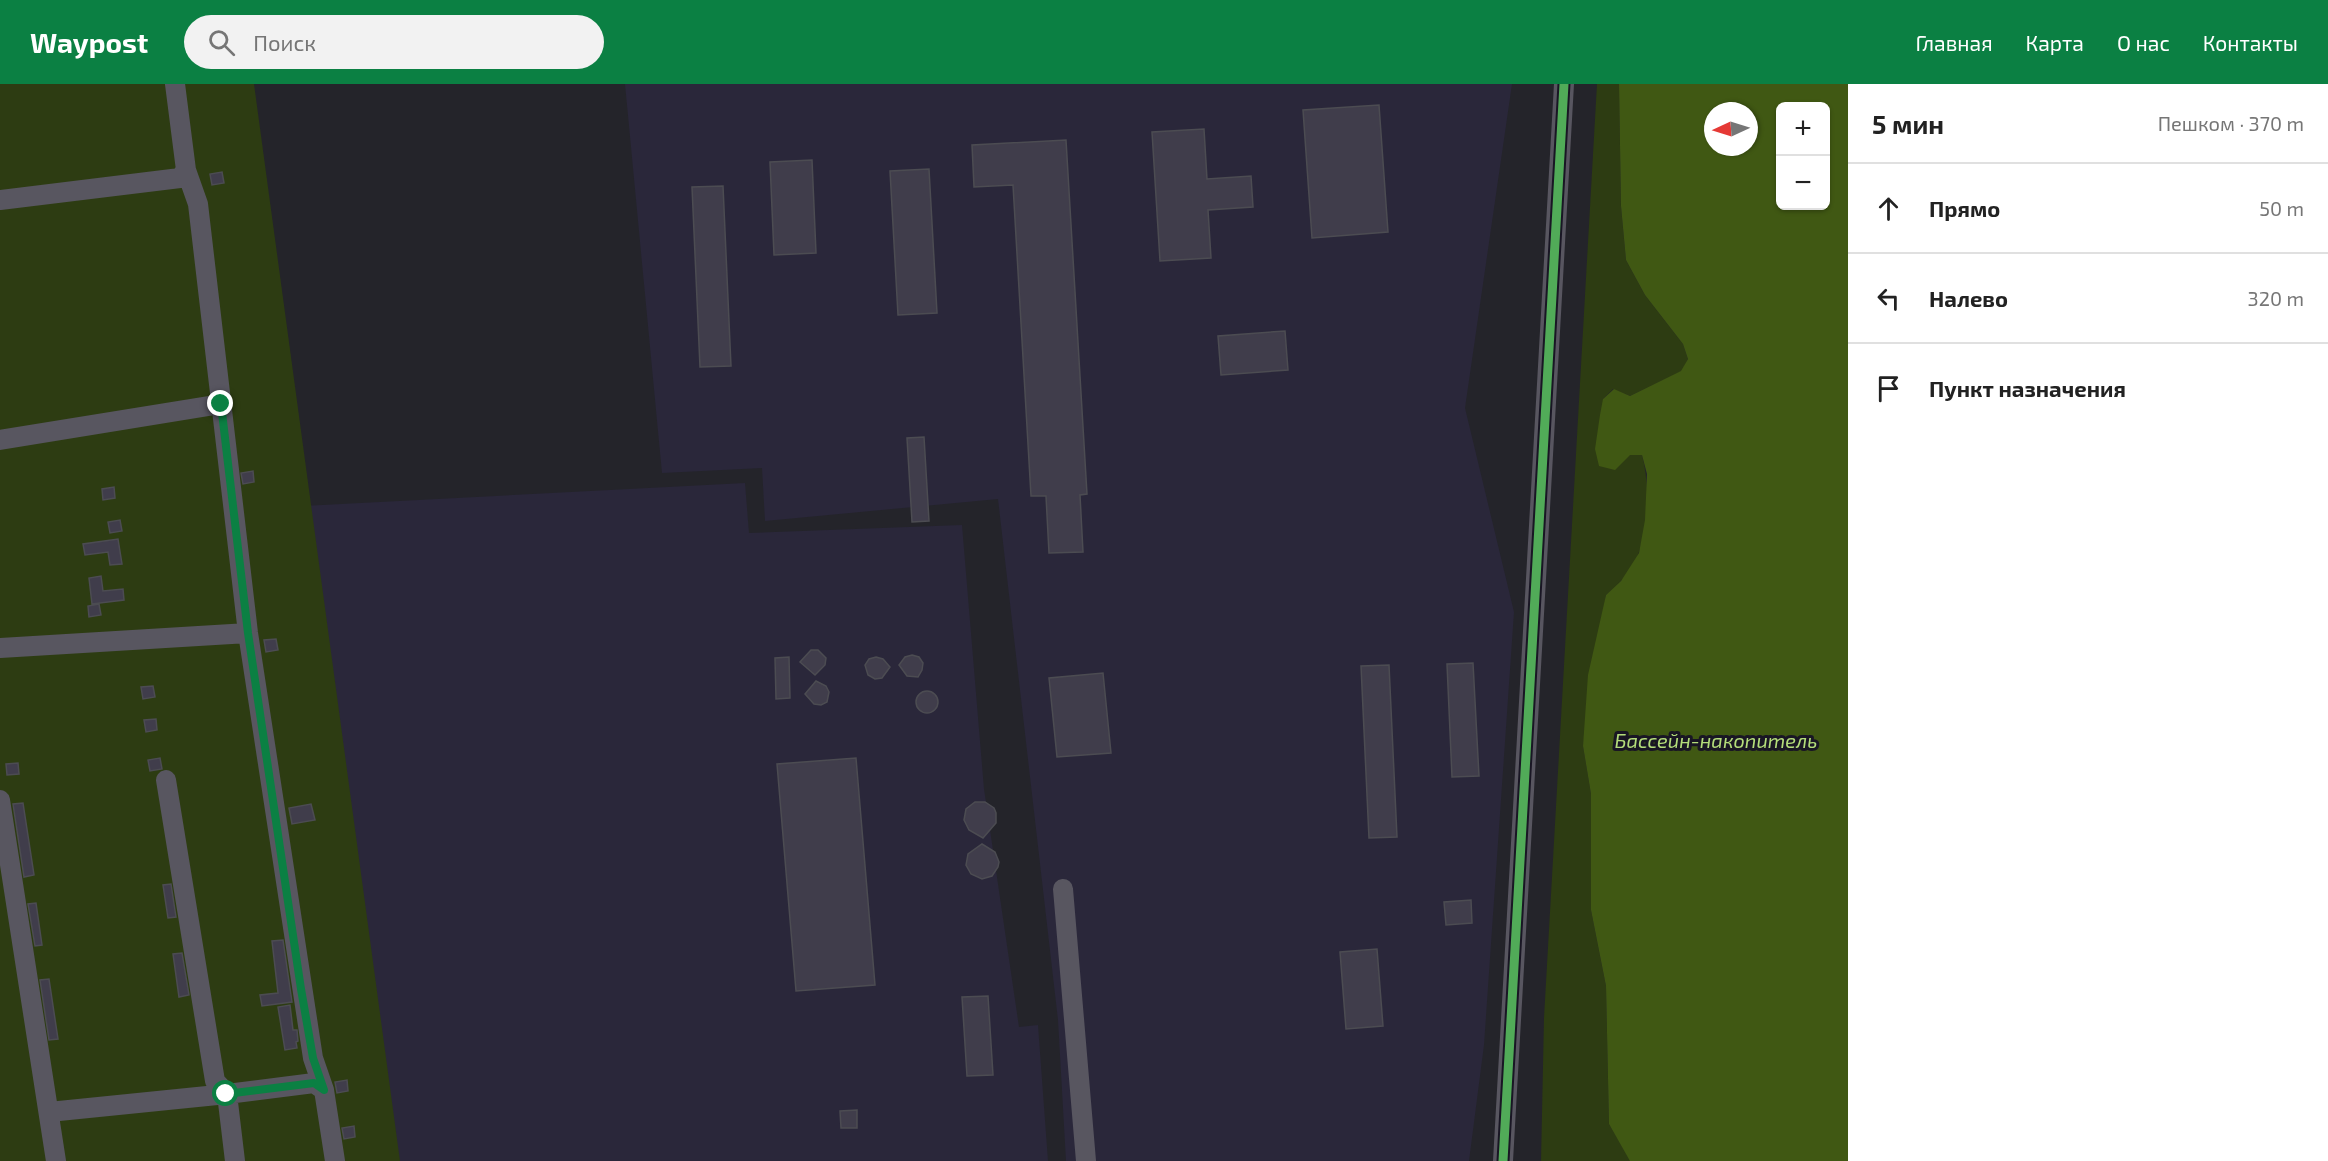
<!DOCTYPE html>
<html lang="ru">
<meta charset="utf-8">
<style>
body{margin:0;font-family:"Exo 2",sans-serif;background:#f2f2f2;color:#222}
.controls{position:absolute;right:18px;top:18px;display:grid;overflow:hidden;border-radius:9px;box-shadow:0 2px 4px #0004}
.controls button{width:54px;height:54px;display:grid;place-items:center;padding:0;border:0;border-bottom:2px solid #e0e0e0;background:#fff;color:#222;font:30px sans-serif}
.compass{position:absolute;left:1704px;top:18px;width:54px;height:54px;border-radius:50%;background:#fff;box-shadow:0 2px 4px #0004;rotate:266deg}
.stop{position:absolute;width:18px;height:18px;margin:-14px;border:4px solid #0b8043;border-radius:50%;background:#fff}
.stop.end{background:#0b8043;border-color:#fff;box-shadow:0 2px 6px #0008}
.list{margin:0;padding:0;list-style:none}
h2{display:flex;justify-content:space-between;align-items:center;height:78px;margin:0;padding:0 24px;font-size:26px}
h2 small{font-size:20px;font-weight:400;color:#767676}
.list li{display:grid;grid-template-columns:39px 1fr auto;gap:18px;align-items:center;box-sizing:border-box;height:90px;padding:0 24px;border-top:2px solid #e0e0e0}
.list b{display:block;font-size:22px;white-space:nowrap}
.list em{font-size:20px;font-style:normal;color:#767676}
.icon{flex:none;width:33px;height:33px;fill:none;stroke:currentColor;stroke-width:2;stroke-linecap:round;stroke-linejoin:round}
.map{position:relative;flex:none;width:1848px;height:1077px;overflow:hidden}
header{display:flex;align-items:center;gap:36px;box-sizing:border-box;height:84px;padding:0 30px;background:#0b8043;color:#fff}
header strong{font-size:28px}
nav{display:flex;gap:33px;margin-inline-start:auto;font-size:21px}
.search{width:420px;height:54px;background:#f2f2f2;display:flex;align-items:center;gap:15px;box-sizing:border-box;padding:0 21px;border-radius:33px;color:#767676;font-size:22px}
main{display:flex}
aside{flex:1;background:#fff}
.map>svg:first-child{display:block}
</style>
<header>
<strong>Waypost</strong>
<div class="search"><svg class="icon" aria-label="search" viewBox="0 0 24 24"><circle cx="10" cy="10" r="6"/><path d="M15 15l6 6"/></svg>Поиск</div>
<nav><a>Главная</a><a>Карта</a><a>О нас</a><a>Контакты</a></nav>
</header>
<main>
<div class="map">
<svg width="1848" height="1077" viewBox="0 0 1848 1077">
<rect width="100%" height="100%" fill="#24242a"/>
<path fill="#2a273a" d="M 625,0 L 1512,0 L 1465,324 L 1514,528 L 1484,961 L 1469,1077 L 1066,1077 L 1058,936 L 998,415 L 765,437 L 762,384 L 662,389 Z
M 745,399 L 749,449 L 962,441 L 984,705 L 1019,943 L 1038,941 L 1048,1077 L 392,1077 L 303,422 Z"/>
<path fill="#2d3c12" d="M 0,0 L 254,0 L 400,1077 L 0,1077 Z
M 1597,0 L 1619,0 L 1621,122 L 1626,176 L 1645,211 L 1683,260 L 1688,275 L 1682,287 L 1630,312 L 1613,305 L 1603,315 L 1630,371 L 1642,371 C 1650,401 1648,438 1639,468 C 1634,485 1619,500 1606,511 L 1583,662 L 1591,710 L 1591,826 L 1606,902 L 1609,1040 L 1631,1077 L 1541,1077 L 1544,934 Z"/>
<path fill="#405813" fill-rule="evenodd" d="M 1619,0 L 1848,0 L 1848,1077 L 1630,1077 L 1609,1040 L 1606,902 L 1591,826 L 1591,710 L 1583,662 L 1588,591 L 1606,511 L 1621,497 L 1639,469 L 1645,436 L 1647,390 L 1642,371 L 1630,371 L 1615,386 L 1599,382 L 1595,365 L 1600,331 L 1603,315 L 1614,305 L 1630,312 L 1681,287 L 1688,275 L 1683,260 L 1645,211 L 1626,176 L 1621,122 ZM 1780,22 L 1826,22 L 1826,122 L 1780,122 ZM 1713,27 L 1749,27 L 1749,63 L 1713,63 Z"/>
<path fill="#403d4b" stroke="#4c4c52" stroke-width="1.5" d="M 1379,21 L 1388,148 L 1312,154 L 1303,26 Z
M 1204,45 L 1207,95 L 1251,92 L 1253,123 L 1208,126 L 1211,174 L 1160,177 L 1152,48 Z
M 1066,56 L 1087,410 L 1080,411 L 1083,468 L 1049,469 L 1046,412 L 1031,412 L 1013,101 L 974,103 L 972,61 Z
M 812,76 L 816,169 L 774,171 L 770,78 Z
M 929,85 L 937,229 L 898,231 L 890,87 Z
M 222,88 L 224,99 L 212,101 L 210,90 Z
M 723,102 L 731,282 L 700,283 L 692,103 Z
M 1285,247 L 1288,286 L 1221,291 L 1218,252 Z
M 924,353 L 929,437 L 912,438 L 907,354 Z
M 253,387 L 254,398 L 243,400 L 241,389 Z
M 114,403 L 115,414 L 103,416 L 102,405 Z
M 120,436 L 122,447 L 110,449 L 108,438 Z
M 118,455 L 122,480 L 110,481 L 108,468 L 85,471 L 83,460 Z
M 101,492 L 103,507 L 123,505 L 124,516 L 92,520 L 89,494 Z
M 99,520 L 101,531 L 89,533 L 88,522 Z
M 276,555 L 278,566 L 266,568 L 264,556 Z
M 811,566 L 818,566 L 826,574 L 825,581 L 815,591 L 800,578 Z
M 912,571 L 919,573 L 923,579 L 922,586 L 918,593 L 907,592 L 899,581 L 905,573 Z
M 789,573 L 790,614 L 776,615 L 775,574 Z
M 876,573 L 883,575 L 890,583 L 882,594 L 875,595 L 868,591 L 865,581 L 869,575 Z
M 1473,579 L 1479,692 L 1452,693 L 1447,580 Z
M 1389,581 L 1397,753 L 1369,754 L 1361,582 Z
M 1103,589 L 1111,669 L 1057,673 L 1049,594 Z
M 816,597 L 826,602 L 829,608 L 827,618 L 821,621 L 814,620 L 805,610 Z
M 153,602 L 155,613 L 143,615 L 141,603 Z
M916 618a11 11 0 1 1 22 0a11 11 0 1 1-22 0Z
M 156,635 L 157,646 L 146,648 L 144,636 Z
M 160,674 L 162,685 L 150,687 L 148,676 Z
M 856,674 L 875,901 L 796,907 L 777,680 Z
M 18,679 L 19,690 L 7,691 L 6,680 Z
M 975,718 L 985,718 L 994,724 L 996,729 L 996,739 L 983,754 L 969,746 L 964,736 L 966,725 Z
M 23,719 L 34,791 L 24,793 L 13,720 Z
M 311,720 L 315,736 L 292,740 L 289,724 Z
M 982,760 L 995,768 L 999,778 L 998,783 L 992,792 L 982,795 L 971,790 L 966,781 L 968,770 Z
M 171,800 L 176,833 L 168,834 L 163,801 Z
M 1471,816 L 1472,839 L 1446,841 L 1444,818 Z
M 36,819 L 42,861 L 35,862 L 28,820 Z
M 283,856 L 292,918 L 262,922 L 260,911 L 278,909 L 272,857 Z
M 1377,865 L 1383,942 L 1346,945 L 1340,868 Z
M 182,869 L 189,911 L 179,913 L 173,870 Z
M 49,895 L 58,955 L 49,956 L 40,896 Z
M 988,912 L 993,991 L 967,992 L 962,913 Z
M 290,921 L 293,946 L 297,946 L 298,957 L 296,958 L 297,964 L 285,966 L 278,923 Z
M 347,996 L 348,1007 L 337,1009 L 335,998 Z
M 857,1026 L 857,1044 L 841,1044 L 840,1027 Z
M 354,1042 L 355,1053 L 344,1055 L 342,1044 Z"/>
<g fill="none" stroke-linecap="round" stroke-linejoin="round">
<path stroke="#585660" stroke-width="20" d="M 175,0 L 186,86 L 198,120 L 248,549 L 313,974 L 324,1006 L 335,1077
M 0,116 L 180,94 L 186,86
M 0,356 L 221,320
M 0,564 L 248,549
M 166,696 L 215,997 L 227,1010 L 235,1077
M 0,716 L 56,1077
M 1063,805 L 1086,1077
M 49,1028 L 227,1010 L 314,999 L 324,1006
M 1503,1077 L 1564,0"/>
<g stroke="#191624" stroke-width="13">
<path id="cycleway" d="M 1503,1077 L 1564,0"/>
</g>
<use href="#cycleway" stroke="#51ab58" stroke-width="9"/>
</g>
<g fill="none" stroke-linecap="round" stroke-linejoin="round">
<path stroke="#0b8043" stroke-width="8" d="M 221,320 L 248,549 L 301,905 L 313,974 L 324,1006 L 314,999 L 226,1010"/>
</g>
<g text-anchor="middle" stroke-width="6" stroke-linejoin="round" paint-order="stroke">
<g font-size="20" font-style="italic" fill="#b4dd7a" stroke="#191624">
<text x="1716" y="664">Бассейн-накопитель</text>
</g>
</g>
</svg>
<div class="controls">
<button>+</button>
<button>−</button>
</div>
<svg class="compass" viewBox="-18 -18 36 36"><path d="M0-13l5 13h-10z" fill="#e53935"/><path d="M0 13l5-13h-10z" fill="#767676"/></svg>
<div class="stop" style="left:226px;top:1010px"></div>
<div class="stop end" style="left:221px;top:320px"></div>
</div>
<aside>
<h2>5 мин<small>Пешком · 370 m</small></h2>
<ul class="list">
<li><svg class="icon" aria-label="ahead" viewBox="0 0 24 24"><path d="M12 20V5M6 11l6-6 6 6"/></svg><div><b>Прямо</b></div><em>50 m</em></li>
<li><svg class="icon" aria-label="left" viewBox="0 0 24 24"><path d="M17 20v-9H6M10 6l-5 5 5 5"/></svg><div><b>Налево</b></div><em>320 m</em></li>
<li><svg class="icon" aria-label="arrive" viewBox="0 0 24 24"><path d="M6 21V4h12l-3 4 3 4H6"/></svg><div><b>Пункт назначения</b></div></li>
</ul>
</aside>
</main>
